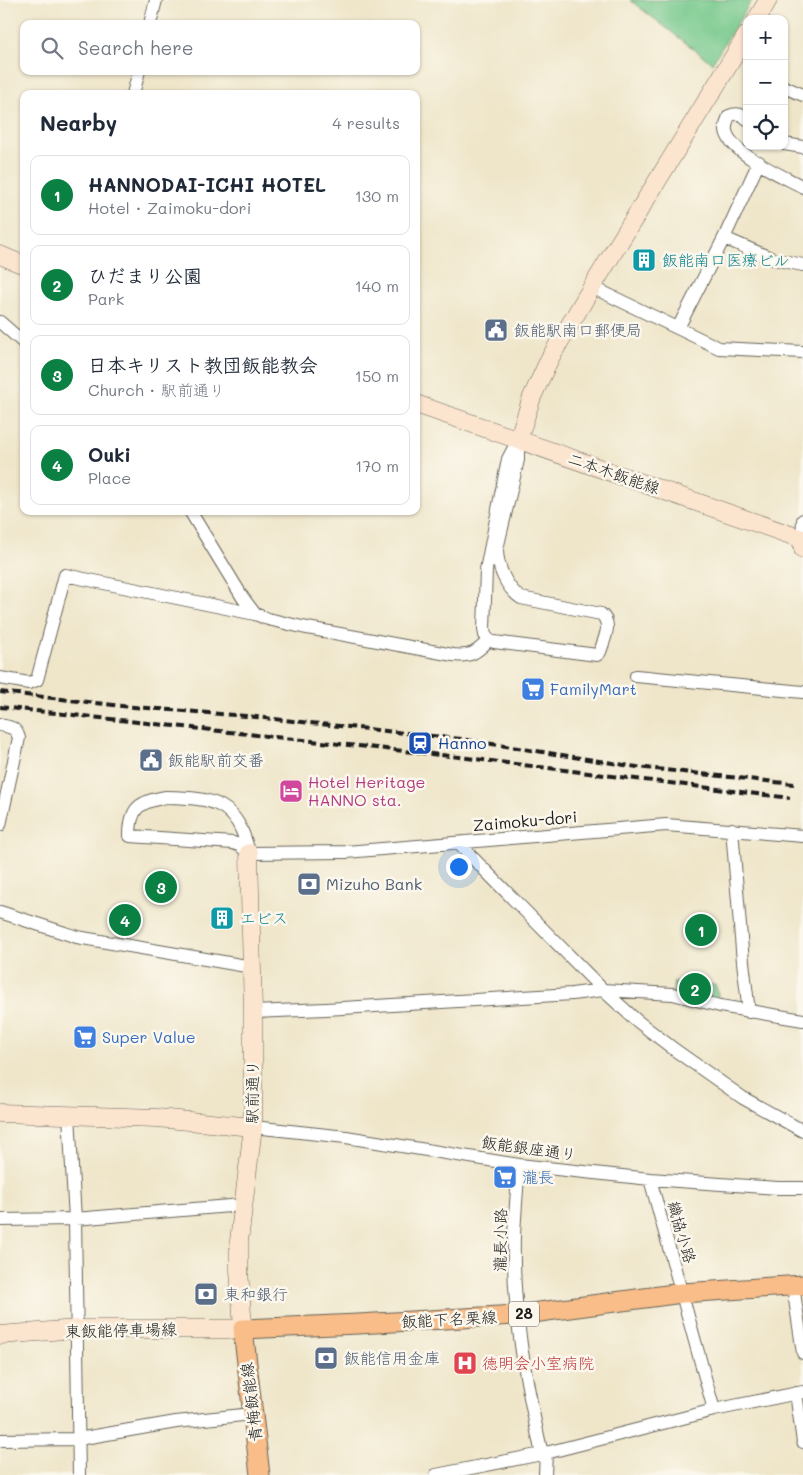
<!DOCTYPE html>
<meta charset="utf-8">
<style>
body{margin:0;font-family:Mali,"Klee One",sans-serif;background:#f2f2f3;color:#1f2937}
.controls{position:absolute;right:15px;top:15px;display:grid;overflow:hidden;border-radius:10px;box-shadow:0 1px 4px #0004}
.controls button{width:45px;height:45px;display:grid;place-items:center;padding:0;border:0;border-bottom:1px solid #e0e1e3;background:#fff;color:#1f2937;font:25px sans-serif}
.you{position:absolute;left:458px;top:866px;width:18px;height:18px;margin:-12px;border:4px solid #fff;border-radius:50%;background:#1a73e8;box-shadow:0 0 0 8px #1a73e833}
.badge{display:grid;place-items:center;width:32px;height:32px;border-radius:50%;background:#0b8043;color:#fff;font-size:16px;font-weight:700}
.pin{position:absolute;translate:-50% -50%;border:2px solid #fff;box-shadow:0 1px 5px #0006}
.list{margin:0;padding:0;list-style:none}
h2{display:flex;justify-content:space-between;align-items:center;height:65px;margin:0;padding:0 20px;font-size:21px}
h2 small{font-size:16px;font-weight:400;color:#747a83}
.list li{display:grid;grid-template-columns:32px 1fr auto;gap:15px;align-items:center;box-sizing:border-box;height:80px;margin:0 10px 10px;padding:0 10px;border:1px solid #e0e1e3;border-radius:10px}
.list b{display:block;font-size:19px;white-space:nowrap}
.list p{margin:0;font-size:16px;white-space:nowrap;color:#747a83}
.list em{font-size:16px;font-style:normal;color:#747a83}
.icon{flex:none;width:28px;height:28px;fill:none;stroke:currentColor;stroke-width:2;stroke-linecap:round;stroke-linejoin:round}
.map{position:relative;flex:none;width:803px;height:1475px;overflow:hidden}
.search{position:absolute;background:#fff;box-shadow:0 1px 4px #0004;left:20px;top:20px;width:400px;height:55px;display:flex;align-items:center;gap:12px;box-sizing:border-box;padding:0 18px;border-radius:10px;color:#747a83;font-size:19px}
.panel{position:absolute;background:#fff;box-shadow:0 1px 4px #0004;left:20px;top:90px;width:400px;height:425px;border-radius:10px}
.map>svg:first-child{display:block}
</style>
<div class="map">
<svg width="803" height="1475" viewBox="0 0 803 1475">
<defs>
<pattern id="park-crowns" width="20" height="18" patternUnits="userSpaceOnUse" patternTransform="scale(1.25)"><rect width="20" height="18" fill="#74c88b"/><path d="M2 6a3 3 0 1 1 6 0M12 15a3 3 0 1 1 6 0" fill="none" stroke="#64ab77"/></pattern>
</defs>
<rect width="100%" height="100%" fill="#fbf7ec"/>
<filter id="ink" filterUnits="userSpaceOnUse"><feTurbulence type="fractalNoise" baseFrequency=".02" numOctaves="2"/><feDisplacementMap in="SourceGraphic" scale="10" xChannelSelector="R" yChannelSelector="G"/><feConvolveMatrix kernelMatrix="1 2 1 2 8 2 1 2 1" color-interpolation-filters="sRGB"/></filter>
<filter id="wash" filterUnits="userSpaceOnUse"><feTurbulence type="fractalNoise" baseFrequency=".0096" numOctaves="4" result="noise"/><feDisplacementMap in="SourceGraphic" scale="20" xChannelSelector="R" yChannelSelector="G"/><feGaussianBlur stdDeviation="1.12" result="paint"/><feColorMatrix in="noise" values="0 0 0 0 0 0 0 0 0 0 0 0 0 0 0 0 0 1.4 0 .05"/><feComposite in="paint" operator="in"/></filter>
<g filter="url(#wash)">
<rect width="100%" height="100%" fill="#efe6ca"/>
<path fill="url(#park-crowns)" stroke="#487254" d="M 674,982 L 716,985 L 720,1006 L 673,994 Z"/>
<path fill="#74c88b" stroke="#487254" d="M 630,0 L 752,0 L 712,63 Z"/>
</g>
<g filter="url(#ink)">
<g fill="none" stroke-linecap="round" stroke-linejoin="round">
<g stroke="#666359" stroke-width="14">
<path id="street" d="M 150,24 L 156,0
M 784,87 L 803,95
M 133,94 L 139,71
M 747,119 C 741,113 736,113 729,116 C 727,121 725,125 726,131 C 731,154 783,176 803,187
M 784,144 L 803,147
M 724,238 L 773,259 L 803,265
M 592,287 L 719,348 L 803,352
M 0,322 L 24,343
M 678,328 L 724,238 L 759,162
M 518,440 L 518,460 L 497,549 C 497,566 506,588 521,598 L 601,614 C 613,624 604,639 600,652 L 597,655 L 494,642 L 489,640 L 485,635 L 484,629 L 486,570 L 508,459 Z
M 190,511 L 243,598 L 255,614 L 268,619 L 302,627 L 453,655 C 471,657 476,653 489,640
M 802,539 L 803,520
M 636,676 L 803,692
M 0,678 L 29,683 L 37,680 L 65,575 L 255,614
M 0,725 C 10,727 16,727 19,738 L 0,825
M 166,797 C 215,798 237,802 249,853 L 239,845 L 233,843 L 130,836 C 130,807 139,802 166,797 Z
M 732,829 L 743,962 L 749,1012
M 458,843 L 603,990 L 636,1020 L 675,1050 L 743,1098 L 803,1131
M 249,853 L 346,852 L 666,825 L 803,836
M 0,912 L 77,937 L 252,967
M 253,1012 L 326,1009 L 572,994 L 603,990 L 673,994 L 720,1006 L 803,1020
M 69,1115 L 75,1219 L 79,1475
M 253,1127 L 346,1137 L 519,1165 L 650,1179 L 778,1188 L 803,1188
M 519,1165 C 517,1189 515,1213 514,1237 C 512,1311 526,1383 542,1454
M 650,1179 L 714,1410
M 0,1220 L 75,1219 L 242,1205
M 793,1286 L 803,1353
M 796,1393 L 803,1442
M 0,1440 L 78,1439 L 176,1422 L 252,1414
M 436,1475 L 542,1454 L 714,1410 L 803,1392
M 545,1475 L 546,1452"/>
</g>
<g stroke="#666359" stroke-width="19">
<path id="secondary" d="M 757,19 L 768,0
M 0,255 L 24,265
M 416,404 L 802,539 L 803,549
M 518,440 L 532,397 L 550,358 L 592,287 L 747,35
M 0,1113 L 157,1118 L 253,1127
M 0,1335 L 77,1329 L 243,1329 L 239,1270 L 239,1241 L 253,1127 L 253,1012 L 249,853"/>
</g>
<g stroke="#666359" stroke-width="21">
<path id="primary" d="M 260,1475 L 243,1329 L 358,1324 L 517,1315 L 682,1293 L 803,1285"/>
</g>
<use href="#street" stroke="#fff" stroke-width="12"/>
<use href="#secondary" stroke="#fce5cf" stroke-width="18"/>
<use href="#primary" stroke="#f8bd88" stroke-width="19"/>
<path stroke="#1c1c1c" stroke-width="4" stroke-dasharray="8 4" stroke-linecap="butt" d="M 0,692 L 122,706 L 246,716 L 461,739 L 637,767 L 794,784
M 0,707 L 459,757 L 790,798"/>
</g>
</g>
<defs>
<g id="building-square" transform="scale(1.25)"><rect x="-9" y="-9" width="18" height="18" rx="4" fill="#0f9aa8" stroke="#fbf7ec"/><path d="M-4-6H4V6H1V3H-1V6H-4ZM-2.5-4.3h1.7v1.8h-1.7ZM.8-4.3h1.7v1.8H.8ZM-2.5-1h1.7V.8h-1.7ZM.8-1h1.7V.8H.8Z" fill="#fff"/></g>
<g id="civic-square" transform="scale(1.25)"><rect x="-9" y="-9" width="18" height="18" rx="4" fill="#5c6f8a" stroke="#fbf7ec"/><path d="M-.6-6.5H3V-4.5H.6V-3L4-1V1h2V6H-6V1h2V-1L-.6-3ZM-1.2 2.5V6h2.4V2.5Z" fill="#fff"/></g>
<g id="supermarket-square" transform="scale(1.25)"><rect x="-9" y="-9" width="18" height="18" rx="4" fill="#3f7fe0" stroke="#fbf7ec"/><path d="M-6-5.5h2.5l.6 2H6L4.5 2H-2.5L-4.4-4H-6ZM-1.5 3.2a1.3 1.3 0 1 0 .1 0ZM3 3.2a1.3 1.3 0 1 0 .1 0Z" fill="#fff"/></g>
<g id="station-square" transform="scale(1.25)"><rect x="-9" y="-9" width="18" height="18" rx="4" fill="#1a4fb4" stroke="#fbf7ec"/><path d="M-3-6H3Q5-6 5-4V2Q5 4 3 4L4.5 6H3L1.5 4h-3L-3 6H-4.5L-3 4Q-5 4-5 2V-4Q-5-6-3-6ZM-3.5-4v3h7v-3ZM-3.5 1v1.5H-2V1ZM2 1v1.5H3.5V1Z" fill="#fff"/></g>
<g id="hotel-square" transform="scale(1.25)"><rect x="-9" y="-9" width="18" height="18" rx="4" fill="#d1479c" stroke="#fbf7ec"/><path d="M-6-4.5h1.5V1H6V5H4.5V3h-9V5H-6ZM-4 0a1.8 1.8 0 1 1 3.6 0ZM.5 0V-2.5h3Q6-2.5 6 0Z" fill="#fff"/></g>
<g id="bank-square" transform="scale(1.25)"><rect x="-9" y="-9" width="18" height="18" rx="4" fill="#5c6f8a" stroke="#fbf7ec"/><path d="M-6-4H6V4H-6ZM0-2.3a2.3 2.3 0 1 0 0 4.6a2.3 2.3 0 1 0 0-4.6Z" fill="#fff"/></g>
<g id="hospital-square" transform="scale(1.25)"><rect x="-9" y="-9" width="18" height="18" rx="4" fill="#e0444e" stroke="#fbf7ec"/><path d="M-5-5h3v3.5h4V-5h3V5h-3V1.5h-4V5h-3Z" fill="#fff"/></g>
</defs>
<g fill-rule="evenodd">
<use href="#building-square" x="644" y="260"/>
<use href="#civic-square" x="496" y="330"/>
<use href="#supermarket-square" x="533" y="689"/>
<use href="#station-square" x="420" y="743"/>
<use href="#civic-square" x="151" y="760"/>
<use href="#hotel-square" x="291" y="791"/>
<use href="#bank-square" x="309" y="884"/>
<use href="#building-square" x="222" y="918"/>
<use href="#supermarket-square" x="85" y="1037"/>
<use href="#supermarket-square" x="505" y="1177"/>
<use href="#bank-square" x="206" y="1294"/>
<use href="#bank-square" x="326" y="1358"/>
<use href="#hospital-square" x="465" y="1363"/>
</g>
<g text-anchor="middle" stroke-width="5" stroke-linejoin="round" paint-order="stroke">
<rect fill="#fbf7ec" stroke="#5f5e5a" stroke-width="1" x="509" y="1301.5" width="30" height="25" rx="4"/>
<g font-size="15" font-weight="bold" fill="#1c1c1c">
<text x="524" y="1319">28</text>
</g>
<g font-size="16" fill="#0d838f" stroke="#fbf7ec" text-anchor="start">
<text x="662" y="266">飯能南口医療ビル</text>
<text x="240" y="924">エビス</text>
</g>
<g font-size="16" fill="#4e5e75" stroke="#fbf7ec" text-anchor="start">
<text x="514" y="336">飯能駅南口郵便局</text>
<text x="168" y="766">飯能駅前交番</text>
<text x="326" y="890">Mizuho Bank</text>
<text x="224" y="1300">東和銀行</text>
<text x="344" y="1364">飯能信用金庫</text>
</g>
<g font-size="16" fill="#1c1c1c" stroke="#fbf7ec">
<text transform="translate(614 473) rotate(19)" y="6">二本木飯能線</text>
<text transform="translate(525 821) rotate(-5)" y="6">Zaimoku-dori</text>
<text transform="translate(252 1092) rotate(-89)" y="6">駅前通り</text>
<text transform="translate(529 1148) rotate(8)" y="6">飯能銀座通り</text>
<text transform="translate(682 1232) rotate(74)" y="6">織協小路</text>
<text transform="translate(500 1240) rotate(-89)" y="6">瀧長小路</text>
<text transform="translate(449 1319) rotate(-3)" y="6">飯能下名栗線</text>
<text transform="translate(121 1330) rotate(-1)" y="6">東飯能停車場線</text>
<text transform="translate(251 1402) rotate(-97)" y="6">青梅飯能線</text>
</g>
<g font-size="16" fill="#366cbe" stroke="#fbf7ec" text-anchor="start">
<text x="550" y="695">FamilyMart</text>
<text x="102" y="1043">Super Value</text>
<text x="522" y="1183">瀧長</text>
</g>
<g font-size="16" fill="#164399" stroke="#fbf7ec" text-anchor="start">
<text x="438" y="749">Hanno</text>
</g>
<g font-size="16" fill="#b23c85" stroke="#fbf7ec" text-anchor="start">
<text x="308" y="788">Hotel Heritage<tspan x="308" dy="18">HANNO sta.</tspan></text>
</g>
<g font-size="16" fill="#be3a42" stroke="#fbf7ec" text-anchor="start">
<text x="482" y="1369">徳明会小室病院</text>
</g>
</g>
</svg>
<div class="controls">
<button>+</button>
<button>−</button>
<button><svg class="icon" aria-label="locate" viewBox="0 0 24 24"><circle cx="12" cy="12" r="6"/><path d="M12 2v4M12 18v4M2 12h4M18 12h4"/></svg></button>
</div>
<div class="you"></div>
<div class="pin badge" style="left:701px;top:930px">1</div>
<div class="pin badge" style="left:695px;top:989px">2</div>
<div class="pin badge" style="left:161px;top:887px">3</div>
<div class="pin badge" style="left:125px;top:920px">4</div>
<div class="search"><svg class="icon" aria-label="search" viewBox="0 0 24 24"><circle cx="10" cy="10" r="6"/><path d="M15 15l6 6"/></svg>Search here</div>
<section class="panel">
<h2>Nearby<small>4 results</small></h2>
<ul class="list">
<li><span class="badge">1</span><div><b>HANNODAI-ICHI HOTEL</b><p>Hotel · Zaimoku-dori</p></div><em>130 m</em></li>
<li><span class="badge">2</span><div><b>ひだまり公園</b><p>Park</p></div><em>140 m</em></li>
<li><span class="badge">3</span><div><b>日本キリスト教団飯能教会</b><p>Church · 駅前通り</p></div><em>150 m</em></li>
<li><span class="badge">4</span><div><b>Ouki</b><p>Place</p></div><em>170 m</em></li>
</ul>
</section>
</div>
